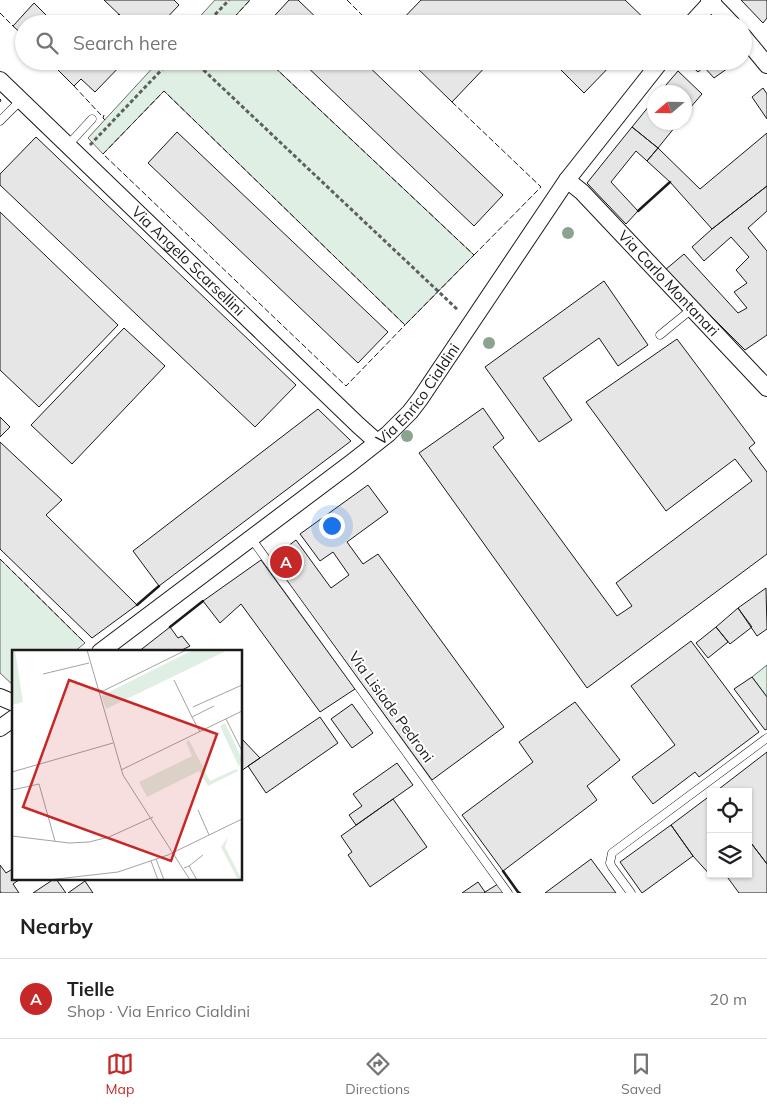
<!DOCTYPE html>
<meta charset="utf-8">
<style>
body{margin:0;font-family:Mulish,sans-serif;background:#f2f2f2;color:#202124}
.controls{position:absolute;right:15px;bottom:15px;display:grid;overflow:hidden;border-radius:0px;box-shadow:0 1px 4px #0004}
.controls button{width:45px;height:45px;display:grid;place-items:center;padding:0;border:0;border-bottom:1px solid #e0e0e0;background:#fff;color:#202124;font:25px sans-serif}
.compass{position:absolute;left:647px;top:85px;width:45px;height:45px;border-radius:50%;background:#fff;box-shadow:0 1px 4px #0004;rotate:250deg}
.you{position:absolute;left:331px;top:525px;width:18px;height:18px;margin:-12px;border:4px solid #fff;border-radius:50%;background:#1a73e8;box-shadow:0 0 0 8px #1a73e833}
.badge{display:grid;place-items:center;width:32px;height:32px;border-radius:50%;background:#c62828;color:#fff;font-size:16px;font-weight:700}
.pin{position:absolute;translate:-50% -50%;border:2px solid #fff;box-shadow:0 1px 5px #0006}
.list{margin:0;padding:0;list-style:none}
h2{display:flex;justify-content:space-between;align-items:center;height:65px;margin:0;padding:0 20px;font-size:21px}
h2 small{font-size:16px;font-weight:400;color:#757577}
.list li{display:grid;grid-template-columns:32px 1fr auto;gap:15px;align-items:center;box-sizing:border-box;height:80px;padding:0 20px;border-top:1px solid #e0e0e0}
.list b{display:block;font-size:19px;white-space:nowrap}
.list p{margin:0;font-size:16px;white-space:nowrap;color:#757577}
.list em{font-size:16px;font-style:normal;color:#757577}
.icon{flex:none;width:28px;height:28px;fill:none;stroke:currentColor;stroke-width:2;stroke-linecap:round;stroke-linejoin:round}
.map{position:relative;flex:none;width:767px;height:893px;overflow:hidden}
.search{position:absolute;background:#fff;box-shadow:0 1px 4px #0004;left:15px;right:15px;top:15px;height:55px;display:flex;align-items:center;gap:12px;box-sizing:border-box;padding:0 18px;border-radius:28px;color:#757577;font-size:19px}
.sheet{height:145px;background:#fff}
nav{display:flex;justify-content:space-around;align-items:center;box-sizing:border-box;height:70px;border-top:1px solid #e0e0e0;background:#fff;font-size:14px;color:#757577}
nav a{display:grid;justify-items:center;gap:2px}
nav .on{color:#c62828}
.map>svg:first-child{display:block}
</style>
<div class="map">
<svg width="767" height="893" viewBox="0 0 767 893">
<rect width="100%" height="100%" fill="#fff"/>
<path fill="#e0efe3" stroke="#6a6a6a" d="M 215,0 L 250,0 L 228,24 L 193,24 Z
M 159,61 L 268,61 L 474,255 L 405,325 L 164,91 L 103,154 L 88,138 Z
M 0,559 L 85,643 L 74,652 L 14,652 L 14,686 L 0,673 Z
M 767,665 L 767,697 L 752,677 Z"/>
<path fill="#e6e6e6" stroke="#1a1a1a" d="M 104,0 L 174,0 L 179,5 L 161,24 L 129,24 Z
M 289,0 L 298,0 L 323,24 L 267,24 Z
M 421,0 L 625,0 L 650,24 L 398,24 Z
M 741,0 L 767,0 L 767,18 L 763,23 Z
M 34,3 L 55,24 L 24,24 L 24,36 L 13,26 Z
M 119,14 L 129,24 L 110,24 Z
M 49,61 L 125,61 L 95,92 L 81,79 L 74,86 Z
M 301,61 L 363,61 L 503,195 L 474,226 Z
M 410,61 L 491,61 L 452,102 Z
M 552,61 L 615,61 L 584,93 Z
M 686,61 L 738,61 L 714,78 L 704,67 L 698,72 Z
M 678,71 L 702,94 L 684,115 L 684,92 L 660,92 Z
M 763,88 L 767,94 L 767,119 L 752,97 Z
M 654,100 L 654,122 L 679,122 L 658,148 L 632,127 Z
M 632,127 L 658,148 L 647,161 L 636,151 L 611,182 L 638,211 L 626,224 L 587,183 Z
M 177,132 L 388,332 L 358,363 L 148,163 Z
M 767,133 L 767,186 L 712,229 L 670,182 L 647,161 L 658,148 L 700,189 Z
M 36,137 L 296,385 L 255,427 L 0,185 L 0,174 Z
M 767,186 L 767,211 L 748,228 L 767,251 L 767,335 L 745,350 L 665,270 L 684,254 L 738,313 L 747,308 L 734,292 L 747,283 L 736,270 L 749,257 L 731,237 L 704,261 L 692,247 L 712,229 Z
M 0,212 L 118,325 L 39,407 L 0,370 Z
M 604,281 L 648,345 L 618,366 L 599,338 L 543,378 L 572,420 L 539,442 L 485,367 Z
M 124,328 L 165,366 L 72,464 L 31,425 Z
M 677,339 L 755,443 L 749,448 L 767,472 L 767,554 L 587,688 L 419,453 L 483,408 L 504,438 L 493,447 L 617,616 L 632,606 L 616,583 L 752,481 L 735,459 L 666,511 L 586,402 Z
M 318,409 L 351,441 L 159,586 L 133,551 Z
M 0,417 L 10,427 L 0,437 Z
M 0,442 L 62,500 L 46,515 L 137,605 L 92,638 L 0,549 Z
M 368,485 L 388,512 L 347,542 L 363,564 L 378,554 L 504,727 L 432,780 L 271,559 L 296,540 L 331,588 L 349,575 L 333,552 L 320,561 L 300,534 Z
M 261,560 L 355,689 L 320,712 L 241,604 L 220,623 L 203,601 Z
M 766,588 L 767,629 L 757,636 L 738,608 Z
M 738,608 L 752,627 L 730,644 L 716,627 Z
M 170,627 L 178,638 L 182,636 L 190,646 L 178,652 L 138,652 Z
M 716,627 L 728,642 L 708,658 L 696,643 Z
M 691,641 L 759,732 L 699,777 L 695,772 L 653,804 L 632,777 L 675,745 L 631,686 Z
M 752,677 L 767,697 L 767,729 L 765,730 L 734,689 Z
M 575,702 L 620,760 L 587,786 L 597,800 L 503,871 L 462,815 L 533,762 L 519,742 Z
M 352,704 L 373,733 L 352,748 L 331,719 Z
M 320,717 L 338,743 L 266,793 L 248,766 Z
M 241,738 L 260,758 L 241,771 Z
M 767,752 L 767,864 L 748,839 L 748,792 L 715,792 Z
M 397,763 L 413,785 L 356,825 L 349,815 L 362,806 L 353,794 Z
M 711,795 L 711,874 L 716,874 L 712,877 L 693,856 L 671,825 Z
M 393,799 L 427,847 L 370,887 L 348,855 L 352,852 L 341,836 Z
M 671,825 L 693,856 L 642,893 L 620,862 Z
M 748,839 L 767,864 L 767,893 L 739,893 L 725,874 L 748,874 Z
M 591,859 L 616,893 L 545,893 Z
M 0,865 L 6,873 L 14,868 L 14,879 L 20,879 L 13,884 L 19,893 L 1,893 L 0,891 Z
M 54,879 L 56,879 L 66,893 L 33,893 Z
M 85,881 L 93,893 L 68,893 Z
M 478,882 L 485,892 L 484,893 L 462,893 Z
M 498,884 L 505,893 L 484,893 L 485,892 Z"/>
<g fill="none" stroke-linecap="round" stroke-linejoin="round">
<g stroke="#1a1a1a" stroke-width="9">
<path id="service" d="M 0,121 L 21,100
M 68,145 L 92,119
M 660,335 L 693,308
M 251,538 L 508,893
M 631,893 L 612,867 L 610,863 L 612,853 L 767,738"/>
</g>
<g stroke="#1a1a1a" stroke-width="18">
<g id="minor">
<path d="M 709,0 L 732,24"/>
<path d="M 691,24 L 713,0"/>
<path d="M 743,36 L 767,65"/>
<path id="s1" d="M 0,80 L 358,425 L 377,442"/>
<path id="s2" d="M 567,180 L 582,192 L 767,388"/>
<path id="s3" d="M 100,652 L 351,463 L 388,434 L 410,412 L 420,399 L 567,180 L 661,61"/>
<path d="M 0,697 L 14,703"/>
<path d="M 0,728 L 14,718"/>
</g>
</g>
<path stroke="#5f5f5f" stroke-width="3" stroke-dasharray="4 2.5" stroke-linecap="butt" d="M 206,24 L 229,0
M 194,61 L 458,310
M 90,145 L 170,61"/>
<use href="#service" stroke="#fff" stroke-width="8"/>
<use href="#minor" stroke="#fff" stroke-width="16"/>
<path stroke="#1a1a1a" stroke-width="1" stroke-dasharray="6 2.5" stroke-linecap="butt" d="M 347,0 L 371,24
M 0,13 L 13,26
M 228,24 L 250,0
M 268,61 L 474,255 L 405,325 L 164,91 L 103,154 L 346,386 L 405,325
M 74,86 L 101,115
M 0,99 L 1,100 L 0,102
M 452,102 L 541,187 L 474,255
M 104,115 L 103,118 L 105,120
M 0,559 L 85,643"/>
<path stroke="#1a1a1a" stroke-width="2.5" d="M 638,211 L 670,182
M 137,605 L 159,586
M 170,627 L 203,601
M 503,871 L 518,892 L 520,893"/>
</g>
<g fill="#8aa48f">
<circle cx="568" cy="233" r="6"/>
<circle cx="489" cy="343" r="6"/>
<circle cx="407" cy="436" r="6"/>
</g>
<g text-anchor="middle" stroke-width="4" stroke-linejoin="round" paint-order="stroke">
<g font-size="15" fill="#1a1a1a" stroke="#fff">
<text dy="5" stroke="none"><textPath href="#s1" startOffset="261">Via Angelo Scarsellini</textPath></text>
<text dy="5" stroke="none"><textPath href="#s2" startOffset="145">Via Carlo Montanari</textPath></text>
<text dy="5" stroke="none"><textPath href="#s3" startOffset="411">Via Enrico Cialdini</textPath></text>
<text transform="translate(391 707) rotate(54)" y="5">Via Lisiade Pedroni</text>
</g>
</g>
<g transform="translate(12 650)">
<rect width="230" height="230" fill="#fff"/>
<path d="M 0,0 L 3,0 L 11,52 L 0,55 ZM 181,0 L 216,0 L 94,59 L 89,46 ZM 213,73 L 230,109 L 227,117 L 208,76 ZM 177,90 L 198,131 L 224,119 L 226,121 L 196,136 L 187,121 L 135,147 L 127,132 L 180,106 L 174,92 ZM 216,187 L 213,197 L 230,230 L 226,230 L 209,197 Z" fill="#e0efe3"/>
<path fill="none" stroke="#a3a3a3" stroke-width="1" d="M 75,0 L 111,125 L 178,230M 31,24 L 77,13M 162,30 L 180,67M 84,39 L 91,41 L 174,0M 181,57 L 230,35M 214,69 L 230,101M 188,82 L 180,67 L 202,56M 109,120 L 230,61M 0,122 L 101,93M 0,140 L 27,134 L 43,191M 186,160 L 197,185M 0,186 L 57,193 L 77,192 L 97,187 L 141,167M 144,209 L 152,230M 139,211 L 146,230M 177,216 L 191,205M 172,218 L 177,216 L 185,230M 36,230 L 106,222 L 156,205 L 230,169"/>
<path fill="#c62828" fill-opacity="0.15" stroke="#c62828" stroke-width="2.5" d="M 57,30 L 205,84 L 159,211 L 11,157 Z"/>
<rect width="230" height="230" fill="none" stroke="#1a1a1a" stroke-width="2.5"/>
</g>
</svg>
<div class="controls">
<button><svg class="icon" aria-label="locate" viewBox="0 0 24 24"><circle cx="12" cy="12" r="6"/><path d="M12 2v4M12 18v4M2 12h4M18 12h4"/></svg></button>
<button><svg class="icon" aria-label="layers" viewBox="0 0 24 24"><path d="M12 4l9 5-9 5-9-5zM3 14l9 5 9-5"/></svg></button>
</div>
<svg class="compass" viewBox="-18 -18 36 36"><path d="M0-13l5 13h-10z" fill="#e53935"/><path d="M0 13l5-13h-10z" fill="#757577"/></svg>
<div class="you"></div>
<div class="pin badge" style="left:286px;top:562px">A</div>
<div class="search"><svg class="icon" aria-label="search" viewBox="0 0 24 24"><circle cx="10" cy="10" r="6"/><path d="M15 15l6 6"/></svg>Search here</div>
</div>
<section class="sheet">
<h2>Nearby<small></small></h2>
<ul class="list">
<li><span class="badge">A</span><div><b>Tielle</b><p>Shop · Via Enrico Cialdini</p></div><em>20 m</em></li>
</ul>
</section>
<nav>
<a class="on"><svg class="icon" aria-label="map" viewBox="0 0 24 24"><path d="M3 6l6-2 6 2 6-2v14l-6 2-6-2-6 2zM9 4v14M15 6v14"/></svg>Map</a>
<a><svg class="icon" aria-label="directions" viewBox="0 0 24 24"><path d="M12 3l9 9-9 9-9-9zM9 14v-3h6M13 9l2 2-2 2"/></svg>Directions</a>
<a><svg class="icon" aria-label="saved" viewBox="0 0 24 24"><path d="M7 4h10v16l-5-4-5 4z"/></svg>Saved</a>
</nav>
